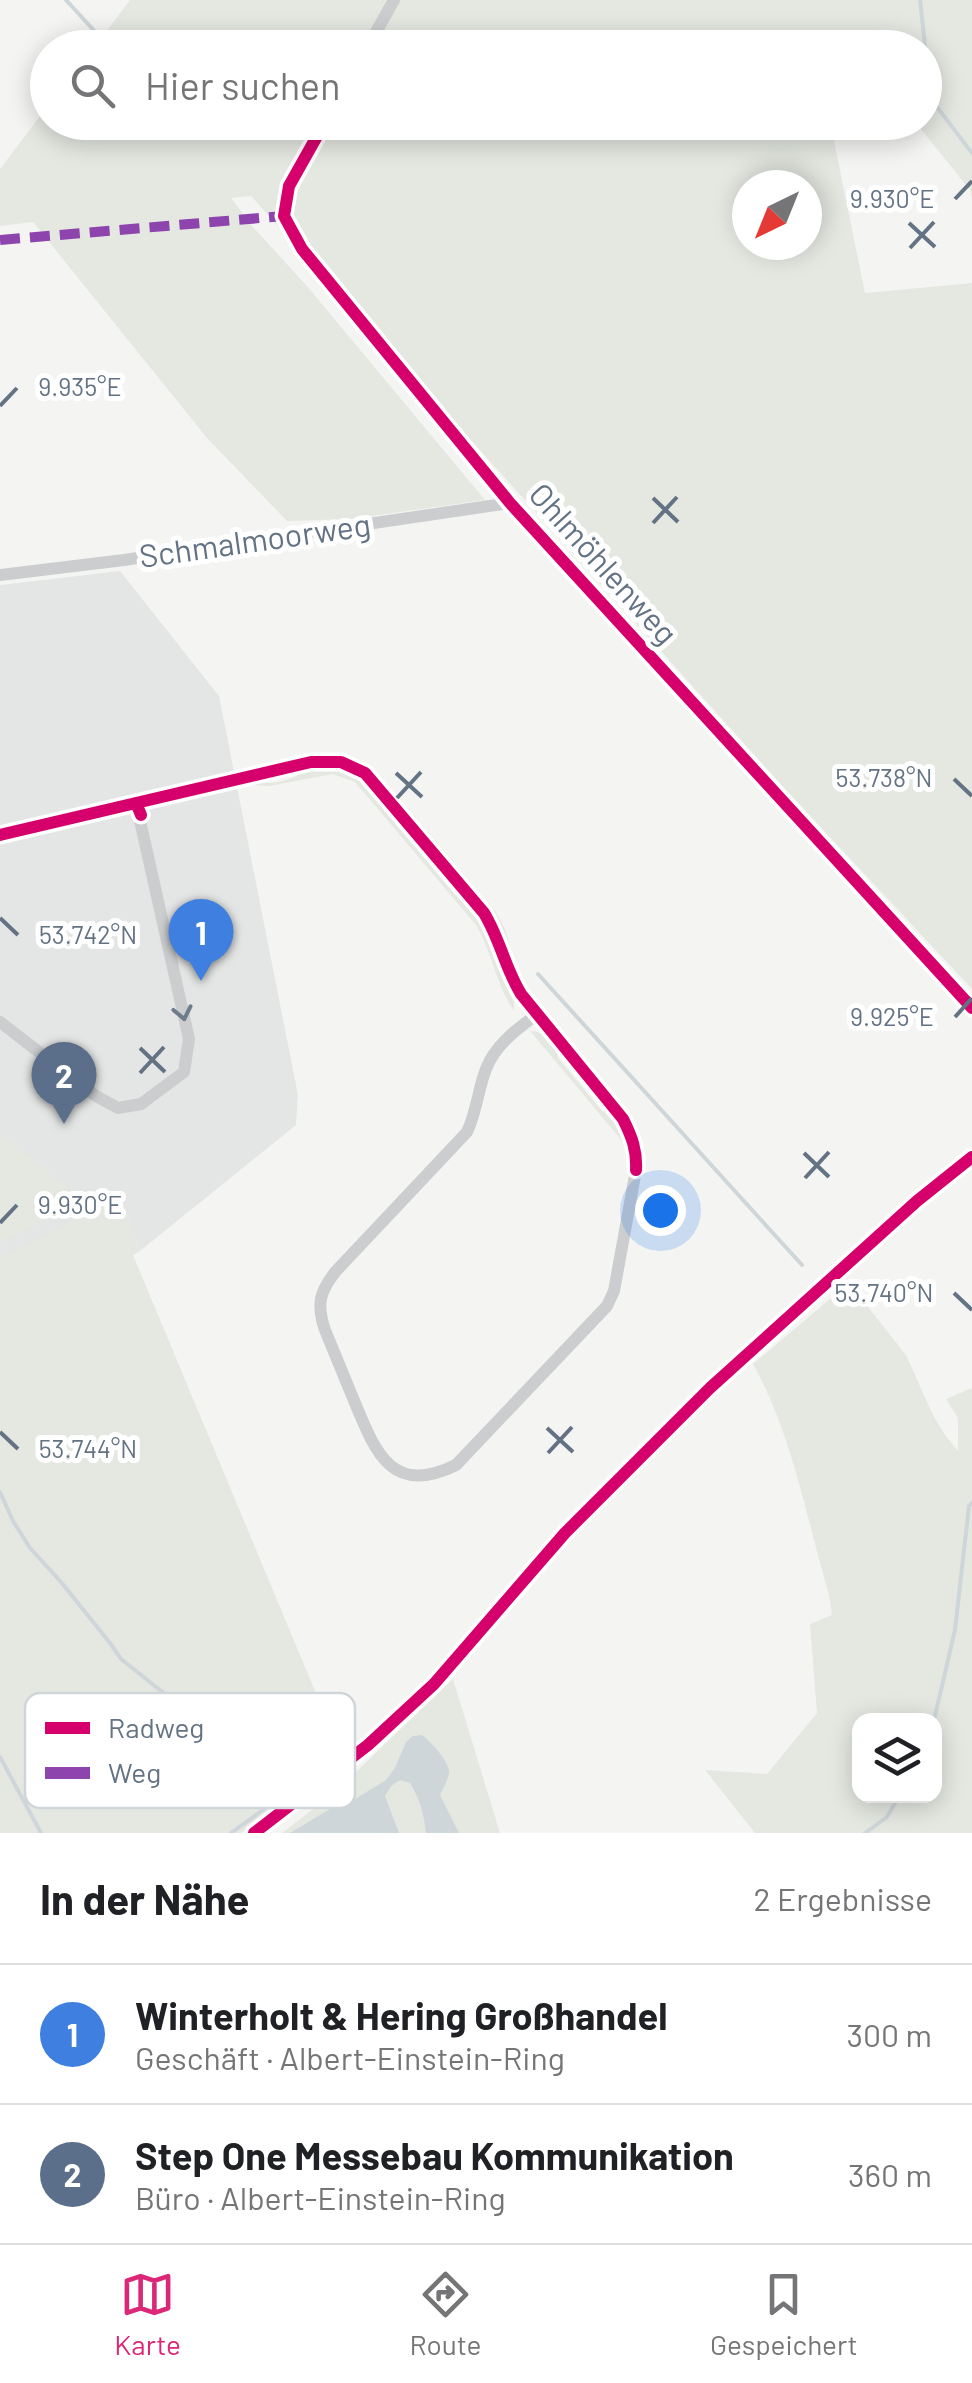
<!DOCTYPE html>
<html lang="de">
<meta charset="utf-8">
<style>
body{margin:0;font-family:Barlow,sans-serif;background:#f6f6f6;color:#202124}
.controls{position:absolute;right:30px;bottom:30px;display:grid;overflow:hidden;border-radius:20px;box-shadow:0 5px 25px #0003}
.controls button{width:90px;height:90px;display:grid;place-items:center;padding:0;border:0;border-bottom:2px solid #e0e0e0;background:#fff;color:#202124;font:50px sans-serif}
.compass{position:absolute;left:732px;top:170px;width:90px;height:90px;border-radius:50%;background:#fff;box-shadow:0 5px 25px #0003;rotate:223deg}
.you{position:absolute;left:660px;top:1210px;width:35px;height:35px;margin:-25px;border:8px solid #fff;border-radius:50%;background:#1a73e8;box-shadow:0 0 0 15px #1a73e833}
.badge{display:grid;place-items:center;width:65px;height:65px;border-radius:50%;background:#db2777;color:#fff;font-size:32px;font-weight:700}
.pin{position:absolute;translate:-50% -82px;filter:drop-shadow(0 2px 5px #0008)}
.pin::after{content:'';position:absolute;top:52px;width:35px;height:30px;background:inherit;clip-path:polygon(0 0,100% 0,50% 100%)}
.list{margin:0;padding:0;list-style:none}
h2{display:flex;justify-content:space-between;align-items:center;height:130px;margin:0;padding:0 40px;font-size:42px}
h2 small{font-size:32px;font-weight:400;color:#757577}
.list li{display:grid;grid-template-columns:65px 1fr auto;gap:30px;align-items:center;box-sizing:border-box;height:140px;padding:0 40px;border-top:2px solid #e0e0e0}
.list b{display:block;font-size:38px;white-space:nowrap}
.list p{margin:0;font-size:32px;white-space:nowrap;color:#757577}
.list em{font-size:32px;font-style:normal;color:#757577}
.icon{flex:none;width:55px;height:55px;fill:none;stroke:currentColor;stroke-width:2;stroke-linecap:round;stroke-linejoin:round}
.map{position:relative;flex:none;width:972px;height:1833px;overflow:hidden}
.search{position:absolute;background:#fff;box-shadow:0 5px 25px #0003;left:30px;right:30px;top:30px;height:110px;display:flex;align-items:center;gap:25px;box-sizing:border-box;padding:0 35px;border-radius:55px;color:#757577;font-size:38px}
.sheet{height:410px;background:#fff}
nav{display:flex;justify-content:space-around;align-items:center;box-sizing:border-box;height:140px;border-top:2px solid #e0e0e0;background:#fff;font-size:28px;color:#757577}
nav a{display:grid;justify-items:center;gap:5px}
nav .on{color:#db2777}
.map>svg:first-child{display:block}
</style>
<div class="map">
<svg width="972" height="1833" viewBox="0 0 972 1833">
<rect width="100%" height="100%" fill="#f4f5f3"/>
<path fill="#e4e6e5" d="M 120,571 L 219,696 L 298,1095 L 296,1125 L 140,1251 L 121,1198 L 0,1259 L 0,585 Z"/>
<path fill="#e4e8e1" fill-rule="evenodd" d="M 130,0 L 972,0 L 972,198 L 970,190 L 916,123 L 924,122 L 924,48 L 94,48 Z
M 47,107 L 48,122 L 884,123 L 831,126 L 865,293 L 972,283 L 972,989 L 787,791 L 251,196 L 231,198 L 253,227 L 306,285 L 485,500 L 351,519 L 287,521 L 207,438 L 33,222 L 0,226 L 0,169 ZM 747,185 L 807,185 L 807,245 L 747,245 Z
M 319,767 C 343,769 359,776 376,792 L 376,800 L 456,896 L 464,897 L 485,925 L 504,980 L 514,997 L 514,1011 C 496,985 492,952 476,925 L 355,782 L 333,774 L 269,786 L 248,785 L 248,782 C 254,780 259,782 265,783 C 278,784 300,777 308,768 Z
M 406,806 L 495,911 L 505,929 L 515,964 L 494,916 L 406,809 Z
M 530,1031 C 545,1031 556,1043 558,1058 L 602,1111 L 610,1112 L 620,1125 L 628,1148 Z
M 0,1134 L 85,1201 L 0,1243 Z
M 121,1197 L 140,1251 L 133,1255 L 343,1758 L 241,1833 L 0,1833 L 0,1259 Z
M 849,1283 L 906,1355 L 933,1415 L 945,1435 L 958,1451 L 958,1418 L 946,1399 L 972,1388 L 972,1833 L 755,1833 L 705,1770 L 767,1774 L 817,1713 L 810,1624 L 832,1615 C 830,1594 823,1575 818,1555 C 801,1491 786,1423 753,1364 ZM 860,1720 L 934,1720 L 934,1796 L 860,1796 Z
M 453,1679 L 500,1833 L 282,1833 L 335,1792 Z"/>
<path fill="#ced6d9" d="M 422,1735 C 431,1742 446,1758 449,1770 C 450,1777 443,1788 440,1795 L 459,1833 L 426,1833 C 424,1814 420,1799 410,1783 L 400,1780 L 391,1786 L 385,1796 L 399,1833 L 290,1833 L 330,1809 L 347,1804 L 386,1780 L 395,1768 L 406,1742 L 413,1736 Z"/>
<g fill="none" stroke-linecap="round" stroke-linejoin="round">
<path stroke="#ced6d9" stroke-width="4" d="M 66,0 L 110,48
M 920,0 L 931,99 L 972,153
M 538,974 L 802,1265
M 0,1492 L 13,1521 L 30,1548 L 61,1582 L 110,1643 L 121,1659 L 205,1726 L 290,1789 L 283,1795
M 934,1720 L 955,1630 L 969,1506 L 972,1503
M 0,1757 L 41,1833
M 231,1833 L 278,1799
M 865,1833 L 887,1817 L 899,1796"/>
<path stroke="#cccdce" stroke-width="12" d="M 367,48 L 394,0
M 325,122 L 289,186 L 284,216 L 302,249 L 510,503 L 972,1008
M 0,575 L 124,560 L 510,503
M 136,803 L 311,762 L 341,762 L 365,773 L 484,913 C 500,939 505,968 521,994 L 623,1119 C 632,1137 637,1150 636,1170 L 614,1291 L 607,1306 L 456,1465 C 393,1496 376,1454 355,1403 C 345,1379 335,1354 325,1330 C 316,1304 320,1291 336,1271 L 467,1132 C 477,1111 478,1089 486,1069 C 495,1045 516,1030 536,1015
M 0,835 L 136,803 L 189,1039 L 184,1072 L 141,1104 L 118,1108 L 96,1096 L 0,1022
M 781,1321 L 917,1201 L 972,1157"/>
<path stroke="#8e44ad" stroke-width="10" stroke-dasharray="20 10" stroke-linecap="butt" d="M 0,240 L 284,216"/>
<g stroke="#fff" stroke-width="19">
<path id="cycleway" d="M 325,122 L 289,186 L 284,216 L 302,249 L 510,503 L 972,1008
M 136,803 L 311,762 L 341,762 L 365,773 L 484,913 C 500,939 505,968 521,994 L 623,1119 C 632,1137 637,1150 636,1170
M 0,835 L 136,803 L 141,815
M 254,1833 L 368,1745 L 434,1684 L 565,1533 L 710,1388 L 917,1201 L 972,1157"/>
</g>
<use href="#cycleway" stroke="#d6006c" stroke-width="12"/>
</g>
<defs><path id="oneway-chevron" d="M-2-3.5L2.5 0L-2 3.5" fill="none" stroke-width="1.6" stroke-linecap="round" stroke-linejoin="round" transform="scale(2.5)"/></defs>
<use stroke="#6e7c8b" href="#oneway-chevron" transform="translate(183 1013) rotate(78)"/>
<path fill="none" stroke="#637384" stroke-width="4" d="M 955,199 L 972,181M 909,223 L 935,247M 910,248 L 934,222M 0,406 L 17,388M 653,498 L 678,522M 653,523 L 677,497M 396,773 L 422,797M 954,779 L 972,796M 397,798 L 421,772M 0,918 L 18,935M 955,1017 L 972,998M 140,1048 L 165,1072M 140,1073 L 164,1047M 804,1153 L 829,1177M 805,1178 L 829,1152M 0,1223 L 17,1205M 954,1293 L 972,1310M 547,1428 L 573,1452M 0,1432 L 18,1449M 548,1453 L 572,1427"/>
<g text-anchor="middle" stroke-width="10" stroke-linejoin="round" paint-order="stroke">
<g font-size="32" fill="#637384" stroke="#fff">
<text transform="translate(255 541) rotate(-8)" y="11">Schmalmoorweg</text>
<text transform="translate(603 564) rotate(48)" y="11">Ohlmöhlenweg</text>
</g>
</g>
<rect x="25" y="1693" width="330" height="115" rx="15" fill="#fff" stroke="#d0d5da" stroke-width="2.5"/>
<rect x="45" y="1722" width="45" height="12" fill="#d6006c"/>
<rect x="45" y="1767" width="45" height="12" fill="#8e44ad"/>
<g font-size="28" fill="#637384">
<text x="108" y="1738">Radweg</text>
<text x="108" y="1783">Weg</text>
</g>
<g font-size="25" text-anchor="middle" fill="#637384" stroke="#fff" stroke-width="10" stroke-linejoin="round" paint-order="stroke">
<text x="892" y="208">9.930°E</text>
<text x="80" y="396">9.935°E</text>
<text x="884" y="787">53.738°N</text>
<text x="88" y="944">53.742°N</text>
<text x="892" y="1026">9.925°E</text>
<text x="80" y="1214">9.930°E</text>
<text x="884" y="1302">53.740°N</text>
<text x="88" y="1458">53.744°N</text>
</g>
</svg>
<div class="controls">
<button><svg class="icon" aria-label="layers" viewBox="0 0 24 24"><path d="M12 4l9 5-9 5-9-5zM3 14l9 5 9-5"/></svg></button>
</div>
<svg class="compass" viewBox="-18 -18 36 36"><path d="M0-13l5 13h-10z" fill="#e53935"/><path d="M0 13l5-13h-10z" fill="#757577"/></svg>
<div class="you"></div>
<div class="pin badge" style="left:201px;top:981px;background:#3f7fe0">1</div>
<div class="pin badge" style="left:64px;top:1124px;background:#5c6f8a">2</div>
<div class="search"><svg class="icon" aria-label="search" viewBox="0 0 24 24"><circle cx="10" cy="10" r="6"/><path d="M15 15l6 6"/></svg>Hier suchen</div>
</div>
<section class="sheet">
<h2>In der Nähe<small>2 Ergebnisse</small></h2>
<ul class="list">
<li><span class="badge" style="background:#3f7fe0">1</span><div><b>Winterholt &amp; Hering Großhandel</b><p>Geschäft · Albert-Einstein-Ring</p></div><em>300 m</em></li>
<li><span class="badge" style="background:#5c6f8a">2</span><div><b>Step One Messebau Kommunikation</b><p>Büro · Albert-Einstein-Ring</p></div><em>360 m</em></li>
</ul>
</section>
<nav>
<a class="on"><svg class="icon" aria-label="map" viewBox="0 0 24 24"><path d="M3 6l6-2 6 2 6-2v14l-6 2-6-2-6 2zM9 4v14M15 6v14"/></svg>Karte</a>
<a><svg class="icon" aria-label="directions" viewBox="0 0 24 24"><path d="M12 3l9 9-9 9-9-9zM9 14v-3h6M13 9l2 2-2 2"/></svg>Route</a>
<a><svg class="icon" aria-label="saved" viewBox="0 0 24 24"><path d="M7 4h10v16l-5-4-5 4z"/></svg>Gespeichert</a>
</nav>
